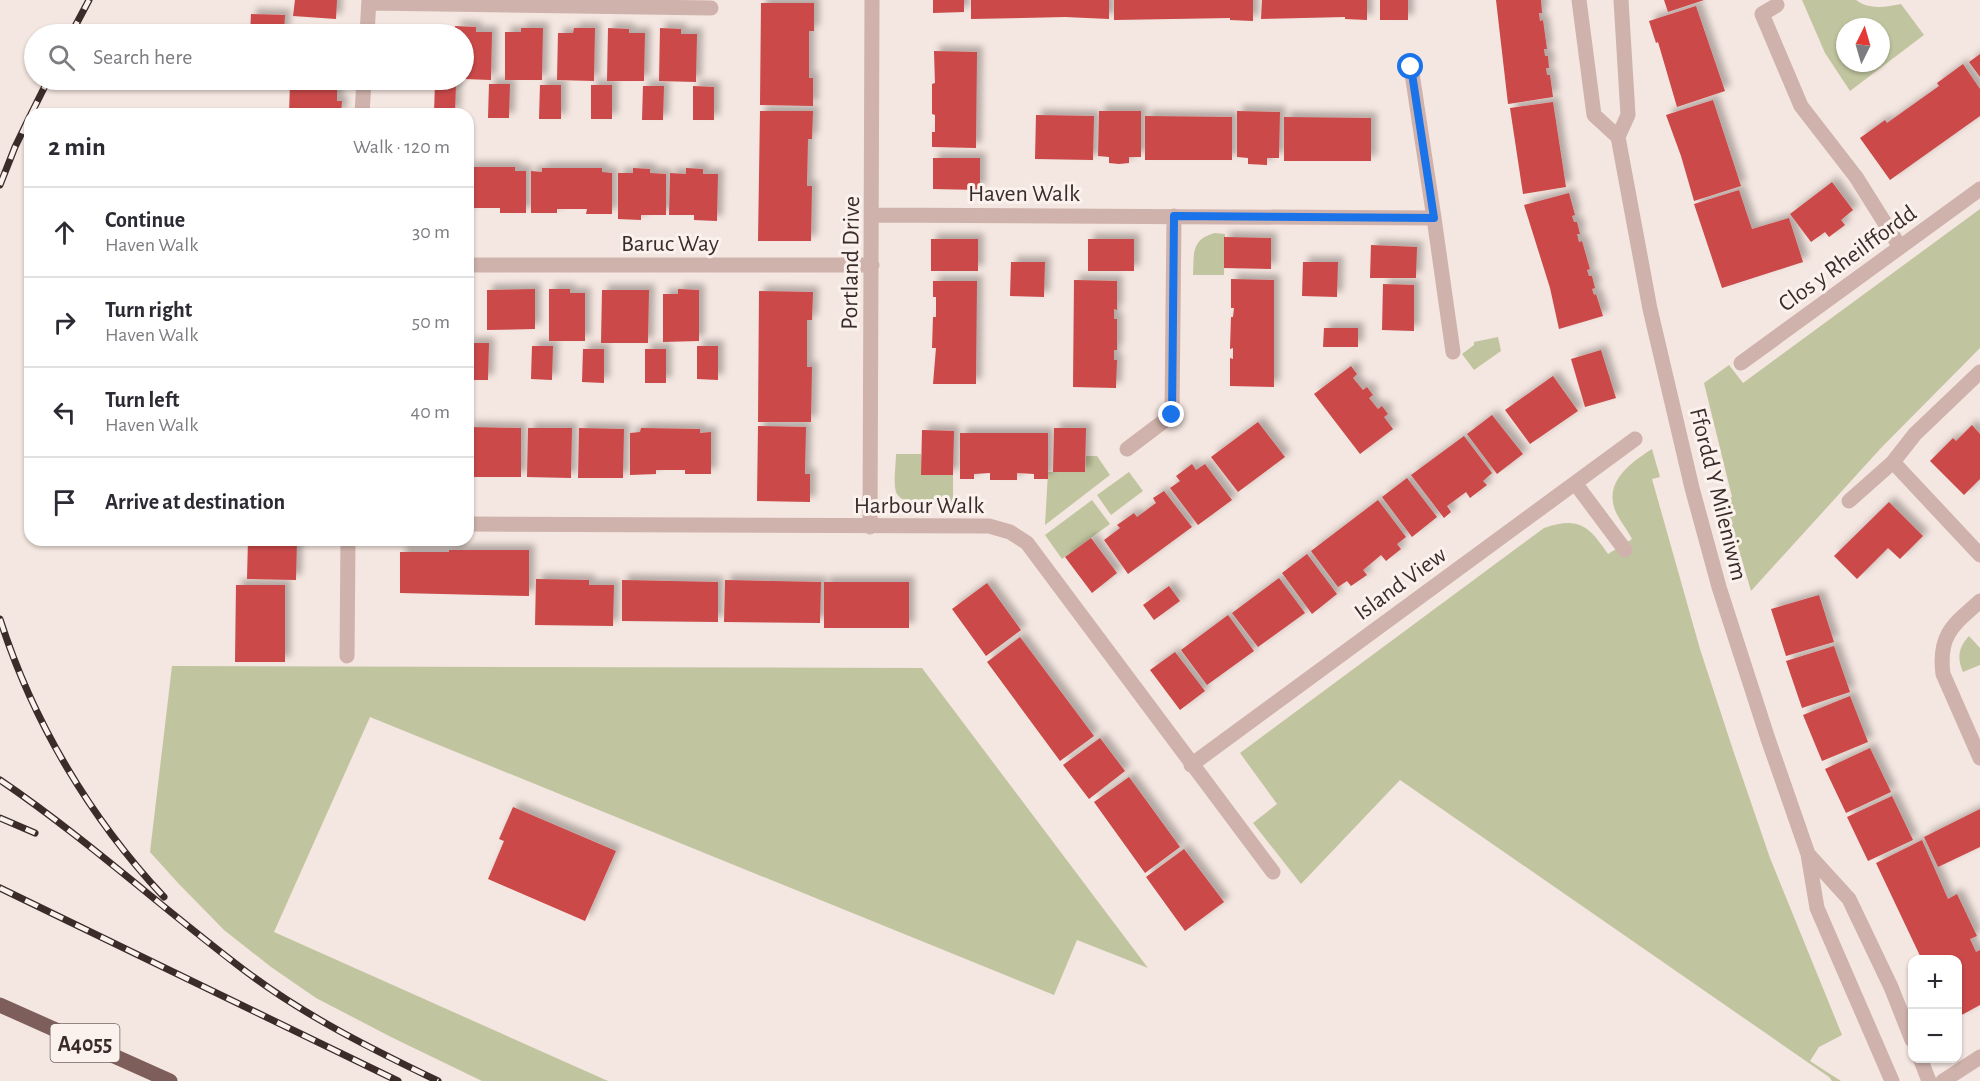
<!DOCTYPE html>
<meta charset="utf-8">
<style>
body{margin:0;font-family:"Alegreya Sans",sans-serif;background:#f2f2f3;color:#2b2b33}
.controls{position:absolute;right:18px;bottom:18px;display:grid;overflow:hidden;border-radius:12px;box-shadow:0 2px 4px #0004}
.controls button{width:54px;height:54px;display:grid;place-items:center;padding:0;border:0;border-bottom:2px solid #e1e1e2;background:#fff;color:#2b2b33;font:30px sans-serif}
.compass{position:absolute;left:1836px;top:18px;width:54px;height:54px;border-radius:50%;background:#fff;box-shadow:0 2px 4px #0004;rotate:5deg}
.stop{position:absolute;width:18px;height:18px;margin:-14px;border:4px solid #1a73e8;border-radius:50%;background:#fff}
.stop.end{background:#1a73e8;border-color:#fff;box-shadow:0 2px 6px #0008}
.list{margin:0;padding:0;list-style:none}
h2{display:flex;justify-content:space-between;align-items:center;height:78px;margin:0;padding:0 24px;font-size:26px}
h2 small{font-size:20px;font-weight:400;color:#7c7c81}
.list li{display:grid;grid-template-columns:39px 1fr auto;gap:18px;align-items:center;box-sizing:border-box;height:90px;padding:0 24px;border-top:2px solid #e1e1e2}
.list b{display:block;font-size:22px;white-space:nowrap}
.list p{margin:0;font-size:20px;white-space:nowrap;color:#7c7c81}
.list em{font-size:20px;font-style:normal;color:#7c7c81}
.icon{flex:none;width:33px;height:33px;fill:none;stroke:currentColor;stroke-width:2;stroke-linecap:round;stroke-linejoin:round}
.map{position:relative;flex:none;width:1980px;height:1081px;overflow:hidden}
.search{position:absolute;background:#fff;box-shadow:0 2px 4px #0004;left:24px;top:24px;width:450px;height:66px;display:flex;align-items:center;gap:15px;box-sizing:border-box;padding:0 21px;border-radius:33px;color:#7c7c81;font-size:22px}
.panel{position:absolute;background:#fff;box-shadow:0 2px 4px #0004;left:24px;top:108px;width:450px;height:438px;border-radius:18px}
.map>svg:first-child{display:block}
</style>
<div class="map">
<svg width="1980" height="1081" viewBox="0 0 1980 1081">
<defs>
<filter id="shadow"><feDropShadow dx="5.5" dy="-5.5" stdDeviation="3" flood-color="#0004"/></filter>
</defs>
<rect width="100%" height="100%" fill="#f4e6e0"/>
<path fill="#c1c59f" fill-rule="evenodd" d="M 1802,0 L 1856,0 C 1869,10 1886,7 1901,4 L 1924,35 L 1850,91 L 1825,53 ZM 1845,27 L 1881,27 L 1881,63 L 1845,63 Z
M 1980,209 L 1980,348 L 1881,448 L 1751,591 L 1724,499 L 1732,497 L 1704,383 L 1729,365 L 1743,383 Z
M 1215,233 L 1225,234 L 1224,275 L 1193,275 C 1194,254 1191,239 1215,233 Z
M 1498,337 L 1501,351 L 1474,370 L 1462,354 L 1474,345 L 1474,342 Z
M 1652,449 L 1660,477 L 1652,479 L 1700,649 L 1733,750 L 1770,858 L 1842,1035 L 1819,1047 L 1810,1061 L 1841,1081 L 1832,1081 L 1829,1077 L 1400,780 L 1301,884 L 1253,823 L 1277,804 L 1240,753 L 1544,528 C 1579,516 1589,526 1608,554 L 1632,539 C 1627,529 1619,520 1615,510 C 1604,481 1632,462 1652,449 Z
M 896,454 L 921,454 L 922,475 L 953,475 L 953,504 C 939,504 902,508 896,492 C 893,481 896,465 896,454 Z
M 1086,456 L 1097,456 L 1110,475 L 1045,525 L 1048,472 L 1085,472 Z
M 1129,472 L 1143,491 L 1111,515 L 1097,495 Z
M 1092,500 L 1110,524 L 1062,559 L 1045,535 Z
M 1969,636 L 1980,648 L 1980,665 L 1963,672 C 1957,658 1958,648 1969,636 Z
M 172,666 L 922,668 L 1148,968 L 1077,940 L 1054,995 L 370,717 L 274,932 L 608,1081 L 482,1081 L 393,1038 L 316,998 L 271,967 L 224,930 L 178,883 L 150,852 Z"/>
<path fill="#cb4848" filter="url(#shadow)" d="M 295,0 L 337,0 L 336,19 L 293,16 Z
M 933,0 L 964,0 L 964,12 L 933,13 Z
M 971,0 L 1109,0 L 1109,19 L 1065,17 L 971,19 Z
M 1114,0 L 1253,0 L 1253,21 L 1230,20 L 1230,18 L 1114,20 Z
M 1262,0 L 1367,0 L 1367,20 L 1345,19 L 1345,17 L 1261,19 Z
M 1380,0 L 1408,0 L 1408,20 L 1380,20 Z
M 1496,0 L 1541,0 L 1542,13 L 1539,13 L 1540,21 L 1543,20 L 1547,49 L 1544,49 L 1545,56 L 1548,56 L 1549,68 L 1546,68 L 1547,75 L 1550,75 L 1553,97 L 1508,104 Z
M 1664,0 L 1704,0 L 1668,12 Z
M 761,3 L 814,3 L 814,31 L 809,31 L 809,78 L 813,78 L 813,106 L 760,105 Z
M 1696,6 L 1725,91 L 1677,107 L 1658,42 L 1656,43 L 1649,21 Z
M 251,14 L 285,15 L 284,34 L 250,34 Z
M 455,26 L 476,27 L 476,32 L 492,32 L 491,80 L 464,79 L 464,34 L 455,34 Z
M 521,28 L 543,28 L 542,80 L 505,80 L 505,32 L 521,32 Z
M 574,28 L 595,28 L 594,81 L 557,80 L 558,33 L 573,33 Z
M 608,28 L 629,29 L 629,33 L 645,33 L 644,81 L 607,81 Z
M 660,28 L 681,29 L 681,34 L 697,34 L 696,82 L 659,81 Z
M 934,51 L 977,52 L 976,148 L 932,147 L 932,132 L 935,132 L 935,115 L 932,114 L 932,84 L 935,83 Z
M 1980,54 L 1980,77 L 1969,62 Z
M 1963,64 L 1980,89 L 1980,116 L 1890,180 L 1860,138 L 1885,120 L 1887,123 L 1939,86 L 1937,83 Z
M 249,80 L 283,80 L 283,89 L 249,87 Z
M 435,83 L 456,84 L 455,114 L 434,114 Z
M 290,84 L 337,86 L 337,101 L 342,101 L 341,114 L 289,114 Z
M 489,84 L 510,84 L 509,118 L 488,118 Z
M 540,85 L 561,85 L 561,119 L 539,119 Z
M 591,85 L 612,85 L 612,119 L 591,119 Z
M 643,86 L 664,86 L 663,120 L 642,120 Z
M 693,86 L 714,87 L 714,120 L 693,120 Z
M 1713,100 L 1741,186 L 1694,201 L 1681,156 L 1666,115 Z
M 1553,102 L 1566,187 L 1523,194 L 1510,108 Z
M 760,111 L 813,111 L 812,139 L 808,139 L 807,186 L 812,186 L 811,241 L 758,241 Z
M 1099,111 L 1141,111 L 1141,157 L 1129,157 L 1129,163 L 1119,164 L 1109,163 L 1109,157 L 1098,156 Z
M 1237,111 L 1280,112 L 1279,158 L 1267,158 L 1267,165 L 1248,164 L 1248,158 L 1237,157 Z
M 1036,115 L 1094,116 L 1093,160 L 1035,159 Z
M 1145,116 L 1232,117 L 1232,160 L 1145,160 Z
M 1284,117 L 1371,118 L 1371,161 L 1284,161 Z
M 933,158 L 980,158 L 980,190 L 933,189 Z
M 468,167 L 515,167 L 515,171 L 526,171 L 526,213 L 500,213 L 500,208 L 470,208 L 470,213 L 468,213 Z
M 542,168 L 602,168 L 602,172 L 612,173 L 612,214 L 586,214 L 587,209 L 557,209 L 557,213 L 531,213 L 531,171 L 542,172 Z
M 633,168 L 650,169 L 650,173 L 666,174 L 666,215 L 641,215 L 641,220 L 618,219 L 618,173 L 633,173 Z
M 686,168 L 703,169 L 703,174 L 718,174 L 717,221 L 694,220 L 694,215 L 669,215 L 670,173 L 686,174 Z
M 1832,182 L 1853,210 L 1841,220 L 1845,225 L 1829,237 L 1825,232 L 1811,242 L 1790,214 Z
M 1739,190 L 1752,229 L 1789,218 L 1803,262 L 1722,288 L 1694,204 Z
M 1569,193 L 1575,215 L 1572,216 L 1574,222 L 1577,222 L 1580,234 L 1577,234 L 1579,242 L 1582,241 L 1590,269 L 1587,270 L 1589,276 L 1592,276 L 1595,288 L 1592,289 L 1594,295 L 1596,294 L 1603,316 L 1559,329 L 1550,288 L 1524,205 Z
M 1224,237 L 1271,238 L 1271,269 L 1224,268 Z
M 931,239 L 978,239 L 978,271 L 931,271 Z
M 1088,239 L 1134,239 L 1134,271 L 1088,271 Z
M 1371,245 L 1417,247 L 1416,278 L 1370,278 Z
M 1011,262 L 1045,262 L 1044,297 L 1010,296 Z
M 1303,262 L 1338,262 L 1337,297 L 1302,296 Z
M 1231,279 L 1274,280 L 1274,387 L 1230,386 L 1230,358 L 1233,359 L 1233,348 L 1230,349 L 1231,317 L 1233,317 L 1234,308 L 1231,308 Z
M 1074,280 L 1117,281 L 1117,310 L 1114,309 L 1114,319 L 1117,319 L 1117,350 L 1114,350 L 1114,360 L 1117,360 L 1116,388 L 1073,387 Z
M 933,281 L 977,281 L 976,384 L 933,384 L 936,348 L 932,348 L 933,317 L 936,317 L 936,297 L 933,297 Z
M 1383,284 L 1414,285 L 1414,331 L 1382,330 Z
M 535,289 L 535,329 L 487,330 L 487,290 Z
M 549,289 L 570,289 L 570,293 L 585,293 L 585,341 L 549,341 Z
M 678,289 L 699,290 L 699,341 L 663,342 L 663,294 L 678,294 Z
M 602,290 L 649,290 L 648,343 L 601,343 Z
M 759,291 L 813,292 L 812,320 L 807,320 L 807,367 L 812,367 L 811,422 L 758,422 Z
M 1324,328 L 1358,328 L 1358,347 L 1323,347 Z
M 468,343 L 489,343 L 488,380 L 468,380 Z
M 532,346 L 553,346 L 552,380 L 531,379 Z
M 697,346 L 718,346 L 718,380 L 697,379 Z
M 583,349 L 604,349 L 604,383 L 582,382 Z
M 645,349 L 666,349 L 666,383 L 645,383 Z
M 1601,350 L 1616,398 L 1585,407 L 1571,359 Z
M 1351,366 L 1357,374 L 1353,378 L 1363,390 L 1367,387 L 1373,395 L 1369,398 L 1378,409 L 1382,406 L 1388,414 L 1384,417 L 1393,429 L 1360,454 L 1314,394 Z
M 1553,376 L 1578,411 L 1530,444 L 1505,410 Z
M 1492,415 L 1523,454 L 1497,474 L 1467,434 Z
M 1258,422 L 1285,457 L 1238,492 L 1211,457 Z
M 1972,425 L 1980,434 L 1980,479 L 1964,495 L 1930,461 L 1953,438 L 1956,441 Z
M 758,426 L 806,427 L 805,474 L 810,474 L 810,502 L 757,501 Z
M 468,427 L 521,428 L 521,477 L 468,477 Z
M 528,428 L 572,428 L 571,478 L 527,477 Z
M 579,428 L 624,429 L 623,478 L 578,478 Z
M 641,428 L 700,429 L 700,433 L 711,432 L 711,474 L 685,474 L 685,470 L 656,470 L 656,474 L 630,475 L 630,433 L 640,432 Z
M 1054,428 L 1086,428 L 1085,472 L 1053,472 Z
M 922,430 L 954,431 L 953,475 L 921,475 Z
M 960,433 L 1048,433 L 1048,479 L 1034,479 L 1034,474 L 1017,473 L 1017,480 L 990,480 L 990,473 L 974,474 L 974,479 L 960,479 Z
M 1464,436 L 1492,473 L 1483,481 L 1487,485 L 1470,498 L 1466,492 L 1447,506 L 1451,512 L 1444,518 L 1411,475 Z
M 1192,464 L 1196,470 L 1205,464 L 1232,500 L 1198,525 L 1170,488 L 1180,481 L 1176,476 Z
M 1407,478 L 1437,517 L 1412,537 L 1382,497 Z
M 1164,491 L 1192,527 L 1128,574 L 1104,540 L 1120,528 L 1117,525 L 1134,513 L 1137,517 L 1156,503 L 1153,498 Z
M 1378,500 L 1406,537 L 1397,544 L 1401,549 L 1386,561 L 1381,555 L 1363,570 L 1367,575 L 1351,586 L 1347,581 L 1338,587 L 1311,551 Z
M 1889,502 L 1923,536 L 1900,559 L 1888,548 L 1857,579 L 1834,556 Z
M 1091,538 L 1117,573 L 1092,593 L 1065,557 Z
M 248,540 L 297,540 L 296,580 L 247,579 Z
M 449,550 L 529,550 L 529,596 L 400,593 L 400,552 L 449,552 Z
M 1307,554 L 1337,594 L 1312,614 L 1282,573 Z
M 1279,578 L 1305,613 L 1258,647 L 1232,613 Z
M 536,579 L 589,580 L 589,585 L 614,585 L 613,626 L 535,625 Z
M 622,580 L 718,582 L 718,622 L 622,621 Z
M 725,580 L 821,582 L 820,623 L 724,622 Z
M 824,582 L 909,582 L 909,628 L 824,628 Z
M 987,583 L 1021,630 L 986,656 L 952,609 Z
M 236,585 L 285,585 L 285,662 L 235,662 Z
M 1169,586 L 1180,601 L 1154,620 L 1143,605 Z
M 1819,595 L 1834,642 L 1786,656 L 1771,609 Z
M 1228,615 L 1254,651 L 1207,685 L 1181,650 Z
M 1020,637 L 1094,736 L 1060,761 L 987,662 Z
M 1834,646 L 1850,692 L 1802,708 L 1786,661 Z
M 1175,652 L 1205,691 L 1180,710 L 1150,670 Z
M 1850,696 L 1868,742 L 1822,761 L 1803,715 Z
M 1100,738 L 1125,771 L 1089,799 L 1063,765 Z
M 1870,748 L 1891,792 L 1846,813 L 1825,769 Z
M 1129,777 L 1180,847 L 1145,873 L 1094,802 Z
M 1892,796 L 1913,840 L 1868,861 L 1847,817 Z
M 513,807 L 616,851 L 585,921 L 488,879 L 504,841 L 499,839 Z
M 1980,809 L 1980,847 L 1938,867 L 1924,837 Z
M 1922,840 L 1948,899 L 1957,894 L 1977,936 L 1970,939 L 1976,952 L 1980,950 L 1980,1005 L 1958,1017 L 1958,960 L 1922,960 L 1876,863 Z
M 1184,849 L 1224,902 L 1185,931 L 1146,877 Z"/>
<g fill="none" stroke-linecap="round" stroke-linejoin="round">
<path stroke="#ceb2ab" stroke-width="15" d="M 1777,5 L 1762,14 L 1801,106 L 1856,177 L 1900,247
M 1980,601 C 1953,625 1938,635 1943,674 L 1980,758"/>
<path stroke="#ceb2ab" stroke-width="15" d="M 369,3 L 711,8
M 367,34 L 369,0
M 1411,67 L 1434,218 L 1453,352
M 362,114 L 364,80
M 873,215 L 1434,218
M 468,265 L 872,265
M 1741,363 L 1980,189
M 1127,449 L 1172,415 L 1174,216
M 1893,462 L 1915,434 L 1980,372
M 1575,483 L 1625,550
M 1849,501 L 1893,462 L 1980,555
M 468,524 L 989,526 L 1010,532 L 1027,543 L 1273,872
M 870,527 L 872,0
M 347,656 L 348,540
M 1191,765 L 1635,439
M 1943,1081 L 1980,1057"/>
<path stroke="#ceb2ab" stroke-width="15" d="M 1579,0 L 1594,115 L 1618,137
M 1621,0 L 1628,115 L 1618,137 L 1650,309 L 1692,488 L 1719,587 L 1768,739 L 1808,854 L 1817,908 L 1892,1081
M 1808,854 L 1849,899 L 1891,987 L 1912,1040
M 1920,1058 L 1929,1081"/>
<path stroke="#7d5e5b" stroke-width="15" d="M 0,1005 L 170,1081"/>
<g stroke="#3b2c2a" stroke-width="7">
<path id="rail" d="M 71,34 L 89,0
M 31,114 L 48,80
M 0,185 L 15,147 L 30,116
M 0,619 C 33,722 90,818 164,897
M 0,780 C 87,839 164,910 248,973 C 307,1017 372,1049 438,1081
M 0,818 L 35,833
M 0,888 L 398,1081"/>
</g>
<use href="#rail" stroke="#fbf1ed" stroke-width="4.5" stroke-dasharray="14" stroke-linecap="butt"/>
</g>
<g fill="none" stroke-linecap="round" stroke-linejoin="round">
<path stroke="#1a73e8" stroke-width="8" d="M 1172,415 L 1174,216 L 1434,218 L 1411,67"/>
</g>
<g text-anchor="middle" stroke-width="6" stroke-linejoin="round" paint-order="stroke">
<rect fill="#fbf1ed" stroke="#756764" stroke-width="1.5" x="50.5" y="1024" width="69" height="38" rx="4.5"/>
<g font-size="22" font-weight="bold" fill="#3b2c2a">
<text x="85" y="1051">A4055</text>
</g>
<g font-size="24" fill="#3b2c2a" stroke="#fbf1ed">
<text x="1024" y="201">Haven Walk</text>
<text x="670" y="251">Baruc Way</text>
<text transform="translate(1847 258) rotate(-36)" y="8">Clos y Rheilffordd</text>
<text transform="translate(850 263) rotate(-89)" y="8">Portland Drive</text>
<text transform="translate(1719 494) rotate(76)" y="8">Ffordd Y Mileniwm</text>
<text x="919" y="513">Harbour Walk</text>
<text transform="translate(1400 583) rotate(-36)" y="8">Island View</text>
</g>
</g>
</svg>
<div class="controls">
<button>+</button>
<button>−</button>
</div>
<svg class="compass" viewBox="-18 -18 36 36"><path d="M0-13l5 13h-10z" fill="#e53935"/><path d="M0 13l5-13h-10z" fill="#7c7c81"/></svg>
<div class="stop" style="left:1411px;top:67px"></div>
<div class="stop end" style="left:1172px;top:415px"></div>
<div class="search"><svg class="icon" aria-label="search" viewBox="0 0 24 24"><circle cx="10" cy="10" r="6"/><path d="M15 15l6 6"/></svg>Search here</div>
<section class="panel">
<h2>2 min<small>Walk · 120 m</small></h2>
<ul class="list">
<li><svg class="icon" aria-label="ahead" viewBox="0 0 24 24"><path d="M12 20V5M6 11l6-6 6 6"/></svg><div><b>Continue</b><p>Haven Walk</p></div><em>30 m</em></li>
<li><svg class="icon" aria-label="right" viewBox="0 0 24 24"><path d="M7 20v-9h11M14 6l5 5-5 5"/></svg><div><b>Turn right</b><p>Haven Walk</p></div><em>50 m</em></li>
<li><svg class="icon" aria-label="left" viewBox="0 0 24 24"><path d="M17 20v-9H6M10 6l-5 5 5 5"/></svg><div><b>Turn left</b><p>Haven Walk</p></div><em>40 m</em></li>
<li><svg class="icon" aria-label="arrive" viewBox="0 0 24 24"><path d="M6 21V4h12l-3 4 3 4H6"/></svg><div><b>Arrive at destination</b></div></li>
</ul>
</section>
</div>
